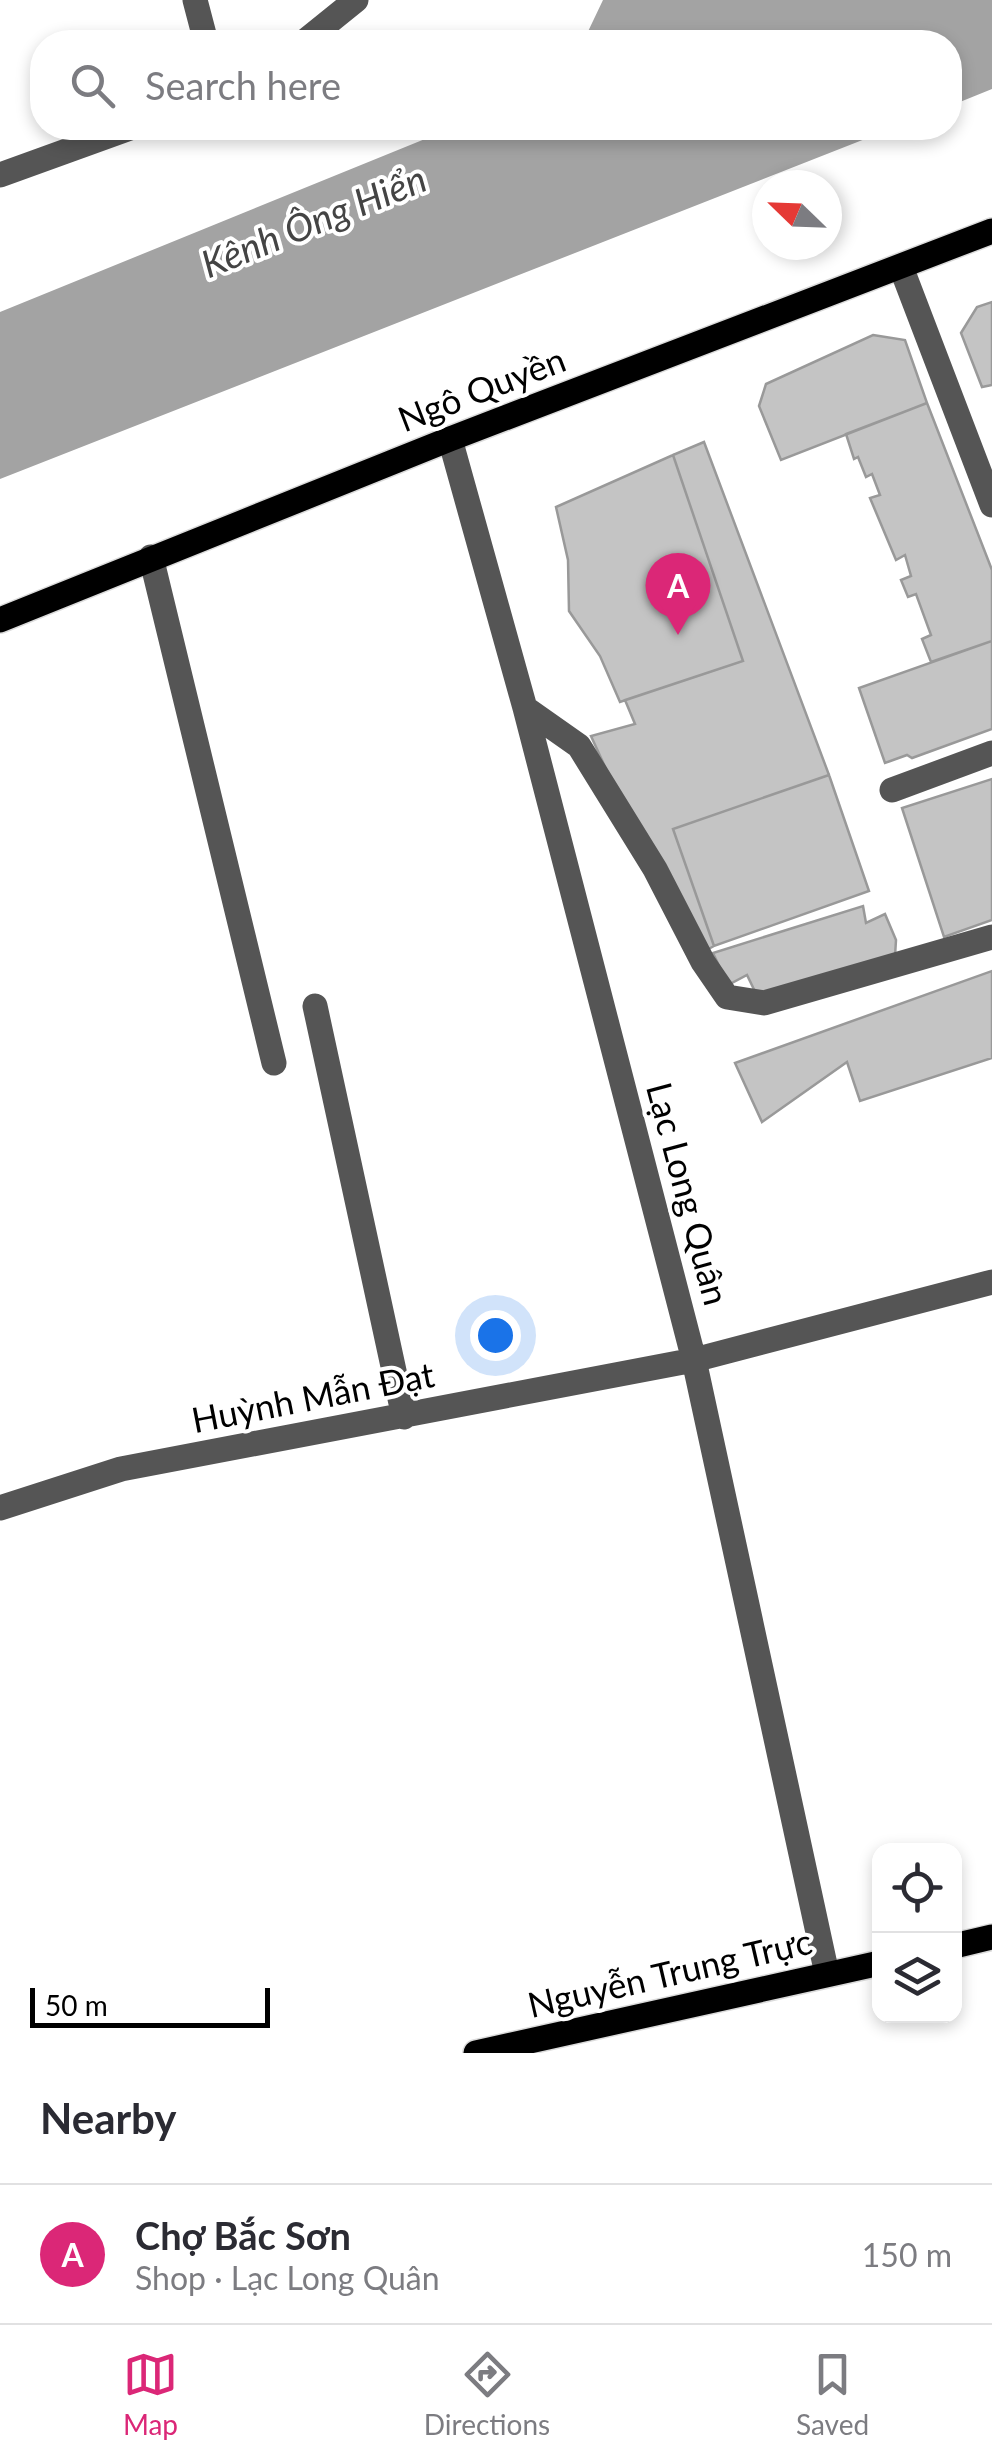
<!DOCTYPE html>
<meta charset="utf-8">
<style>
body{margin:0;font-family:Lato,sans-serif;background:#f7f7f7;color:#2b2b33}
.controls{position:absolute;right:30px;bottom:30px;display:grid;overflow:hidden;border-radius:20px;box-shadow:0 5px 15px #0003}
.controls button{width:90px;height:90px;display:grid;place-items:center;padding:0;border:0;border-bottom:2px solid #e1e1e2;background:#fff;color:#2b2b33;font:50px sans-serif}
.compass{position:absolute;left:752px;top:170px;width:90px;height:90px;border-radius:50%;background:#fff;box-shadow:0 5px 15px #0003;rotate:293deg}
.scale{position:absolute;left:30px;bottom:25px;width:240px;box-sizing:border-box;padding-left:10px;border:5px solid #000;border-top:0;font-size:28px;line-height:35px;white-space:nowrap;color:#000;-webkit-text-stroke:8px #fff;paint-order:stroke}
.you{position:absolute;left:495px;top:1335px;width:35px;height:35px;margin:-25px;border:8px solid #fff;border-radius:50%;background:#1a73e8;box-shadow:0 0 0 15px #1a73e833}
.badge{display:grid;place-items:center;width:65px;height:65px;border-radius:50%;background:#db2777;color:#fff;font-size:32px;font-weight:700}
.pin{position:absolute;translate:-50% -82px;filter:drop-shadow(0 2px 5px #0008)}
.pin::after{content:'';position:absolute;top:52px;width:35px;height:30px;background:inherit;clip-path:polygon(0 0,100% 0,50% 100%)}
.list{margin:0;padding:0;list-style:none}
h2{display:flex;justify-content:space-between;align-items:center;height:130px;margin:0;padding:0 40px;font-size:42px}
h2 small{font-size:32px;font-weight:400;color:#7c7c81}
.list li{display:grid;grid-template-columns:65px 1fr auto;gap:30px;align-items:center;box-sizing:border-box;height:140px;padding:0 40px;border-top:2px solid #e1e1e2}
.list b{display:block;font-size:38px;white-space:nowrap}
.list p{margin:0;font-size:32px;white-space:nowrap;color:#7c7c81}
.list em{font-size:32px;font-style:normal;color:#7c7c81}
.icon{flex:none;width:55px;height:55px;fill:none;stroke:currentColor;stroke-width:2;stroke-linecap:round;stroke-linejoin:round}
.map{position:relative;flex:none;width:992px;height:2053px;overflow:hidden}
.search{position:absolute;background:#fff;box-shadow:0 5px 15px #0003;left:30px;right:30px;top:30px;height:110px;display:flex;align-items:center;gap:25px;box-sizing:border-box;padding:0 35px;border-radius:40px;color:#7c7c81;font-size:38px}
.sheet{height:270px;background:#fff}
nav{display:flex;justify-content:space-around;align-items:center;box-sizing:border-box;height:140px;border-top:2px solid #e1e1e2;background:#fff;font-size:28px;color:#7c7c81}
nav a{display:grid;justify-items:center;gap:5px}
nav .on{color:#db2777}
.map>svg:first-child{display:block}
</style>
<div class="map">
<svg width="992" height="2053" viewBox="0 0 992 2053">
<rect width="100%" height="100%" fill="#fff"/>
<path fill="#a3a3a3" d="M 603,0 L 992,0 L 992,89 L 950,106 L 950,42 L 583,42 Z
M 452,128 L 893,128 L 0,479 L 0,312 Z"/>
<path fill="#c4c4c4" stroke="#999" stroke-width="2.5" d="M 992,302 L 992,385 L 982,387 L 961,333 L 977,307 Z
M 873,335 L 905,340 L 927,403 L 781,460 L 759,406 L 766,384 Z
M 927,403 L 992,570 L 992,641 L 931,662 L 922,639 L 931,635 L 916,594 L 908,597 L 901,580 L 911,576 L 905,555 L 896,560 L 870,498 L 880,495 L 872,474 L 866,477 L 858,457 L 854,459 L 846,434 Z
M 704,442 L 829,775 L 673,829 L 714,946 L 692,958 L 591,736 L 635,724 L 625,700 L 743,661 L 673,455 Z
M 673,455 L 743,661 L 620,702 L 600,656 L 569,611 L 568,560 L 556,507 Z
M 992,641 L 992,729 L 912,758 L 907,755 L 885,763 L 859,688 Z
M 829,775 L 869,891 L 714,946 L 673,829 Z
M 992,779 L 992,920 L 944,937 L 902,808 Z
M 863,906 L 866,923 L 885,914 L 896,940 L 895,956 L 761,1004 L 747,975 L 728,985 L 713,953 Z
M 992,971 L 992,1058 L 860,1101 L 847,1062 L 762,1122 L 735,1063 Z"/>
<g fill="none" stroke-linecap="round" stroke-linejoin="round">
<g stroke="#dbdbdb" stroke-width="28">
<path id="major" d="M 0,620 L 450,439 L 992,231
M 954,1946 L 992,1937
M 476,2053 L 880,1963"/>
</g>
<path stroke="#555" stroke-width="25" d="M 195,0 L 206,42
M 304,42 L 356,0
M 0,175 L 130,128
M 901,267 L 992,505
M 450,439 L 525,708 L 694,1360 L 827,1974
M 151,557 L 274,1063
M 525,708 L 579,746 L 655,869 L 703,962 L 727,997 L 764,1003 L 992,937
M 892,790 L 992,753
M 315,1006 L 404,1417
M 0,1508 L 121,1469 L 694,1360 L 992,1282"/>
<use href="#major" stroke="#000" stroke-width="25"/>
</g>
<g text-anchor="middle" stroke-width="8" stroke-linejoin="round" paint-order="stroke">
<g font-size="35" fill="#000" stroke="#fff">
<text transform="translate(482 390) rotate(-21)" y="12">Ngô Quyền</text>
<text transform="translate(687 1194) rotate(75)" y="12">Lạc Long Quân</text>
<text transform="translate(313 1398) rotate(-11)" y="12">Huỳnh Mẫn Đạt</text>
<text transform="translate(670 1974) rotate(-13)" y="12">Nguyễn Trung Trực</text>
</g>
<g font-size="38" font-style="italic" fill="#444" stroke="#fff">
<text transform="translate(314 222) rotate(-22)" y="13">Kênh Ông Hiển</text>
</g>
</g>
</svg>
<div class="controls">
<button><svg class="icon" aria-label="locate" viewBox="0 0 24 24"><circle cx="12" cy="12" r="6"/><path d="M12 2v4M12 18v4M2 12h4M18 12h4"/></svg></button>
<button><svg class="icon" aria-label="layers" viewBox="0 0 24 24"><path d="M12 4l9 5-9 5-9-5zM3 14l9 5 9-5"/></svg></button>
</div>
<svg class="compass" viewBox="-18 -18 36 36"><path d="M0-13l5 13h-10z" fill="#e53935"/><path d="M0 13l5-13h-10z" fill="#7c7c81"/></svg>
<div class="scale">50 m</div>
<div class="you"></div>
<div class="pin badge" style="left:678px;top:635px">A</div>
<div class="search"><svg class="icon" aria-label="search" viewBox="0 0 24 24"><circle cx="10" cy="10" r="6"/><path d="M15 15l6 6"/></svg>Search here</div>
</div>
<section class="sheet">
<h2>Nearby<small></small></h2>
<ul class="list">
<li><span class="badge">A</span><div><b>Chợ Bắc Sơn</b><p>Shop · Lạc Long Quân</p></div><em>150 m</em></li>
</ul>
</section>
<nav>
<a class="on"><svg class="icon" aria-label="map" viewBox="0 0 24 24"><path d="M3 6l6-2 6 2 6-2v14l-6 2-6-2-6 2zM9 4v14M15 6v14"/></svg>Map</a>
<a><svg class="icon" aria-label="directions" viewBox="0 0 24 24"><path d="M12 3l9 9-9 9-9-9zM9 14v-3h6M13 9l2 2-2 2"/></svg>Directions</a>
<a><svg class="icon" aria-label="saved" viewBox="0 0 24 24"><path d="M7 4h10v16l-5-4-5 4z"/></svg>Saved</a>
</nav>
